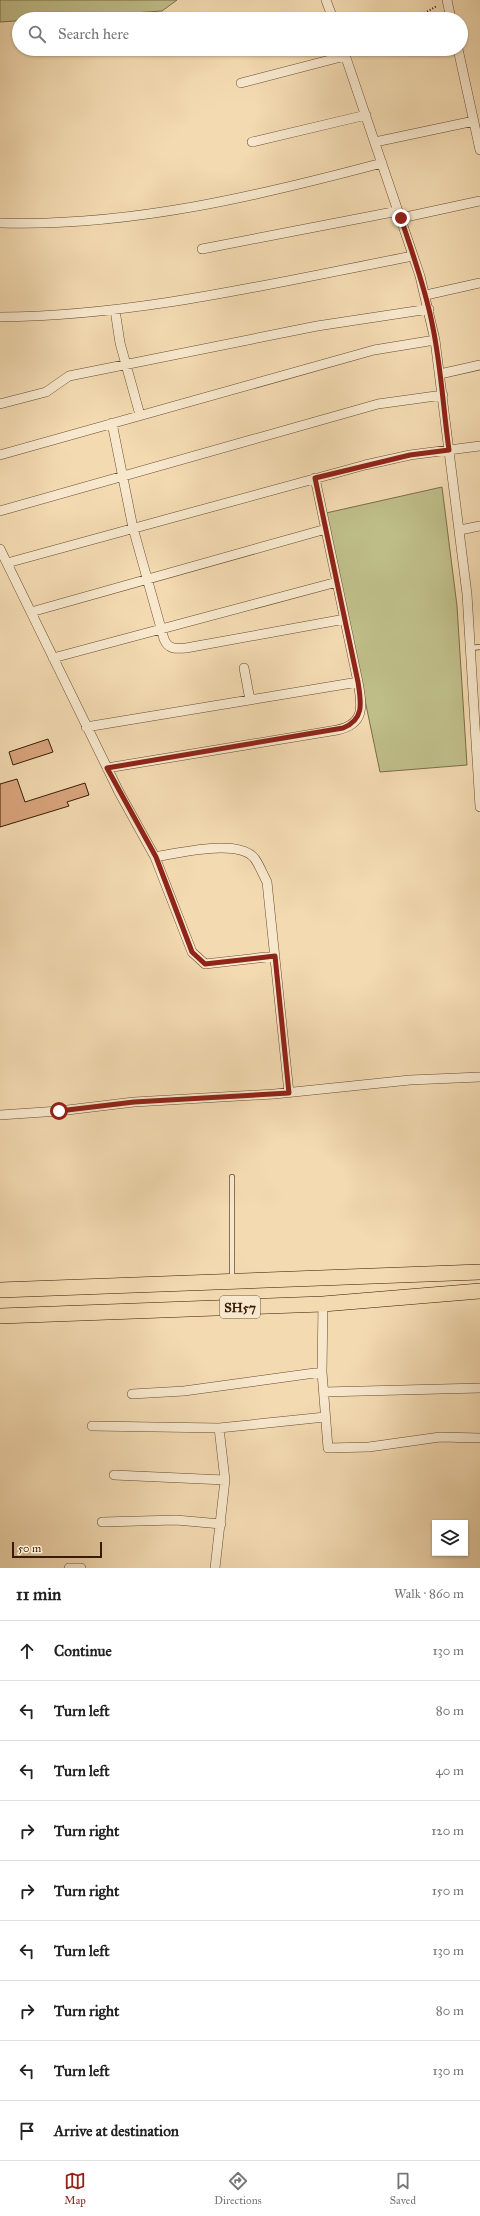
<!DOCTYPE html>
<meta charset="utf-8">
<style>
body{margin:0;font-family:"IM FELL Great Primer",serif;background:#f2f2f2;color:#222}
.controls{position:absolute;right:12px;bottom:12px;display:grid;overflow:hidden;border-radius:0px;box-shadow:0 1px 3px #0004}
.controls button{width:36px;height:36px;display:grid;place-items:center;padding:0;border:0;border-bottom:1px solid #e0e0e0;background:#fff;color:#222;font:20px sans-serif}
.scale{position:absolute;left:12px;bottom:10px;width:90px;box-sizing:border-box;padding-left:4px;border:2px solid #381a05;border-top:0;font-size:11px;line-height:14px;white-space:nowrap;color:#381a05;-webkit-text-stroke:3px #f7e7cc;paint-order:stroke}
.stop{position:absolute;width:12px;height:12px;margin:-9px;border:3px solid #8f2418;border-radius:50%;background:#fff}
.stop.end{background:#8f2418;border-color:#fff;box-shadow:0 1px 4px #0008}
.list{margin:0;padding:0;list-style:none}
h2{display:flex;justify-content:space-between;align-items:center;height:52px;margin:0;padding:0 16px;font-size:17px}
h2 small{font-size:13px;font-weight:400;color:#767676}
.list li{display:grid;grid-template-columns:26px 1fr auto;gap:12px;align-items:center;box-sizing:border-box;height:60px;padding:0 16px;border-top:1px solid #e0e0e0}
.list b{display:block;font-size:15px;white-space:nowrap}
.list em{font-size:13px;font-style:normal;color:#767676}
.icon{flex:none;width:22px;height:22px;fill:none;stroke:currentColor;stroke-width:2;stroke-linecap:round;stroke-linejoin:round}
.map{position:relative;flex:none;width:480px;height:1568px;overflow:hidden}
.search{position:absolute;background:#fff;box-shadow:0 1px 3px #0004;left:12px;right:12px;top:12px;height:44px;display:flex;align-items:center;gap:10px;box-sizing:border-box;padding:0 14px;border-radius:22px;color:#767676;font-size:15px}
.sheet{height:592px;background:#fff}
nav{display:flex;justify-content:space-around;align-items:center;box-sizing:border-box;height:56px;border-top:1px solid #e0e0e0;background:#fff;font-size:11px;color:#767676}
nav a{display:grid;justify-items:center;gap:2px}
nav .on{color:#8f2418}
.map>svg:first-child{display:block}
</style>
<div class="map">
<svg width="480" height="1568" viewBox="0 0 480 1568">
<rect width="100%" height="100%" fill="#f3dab1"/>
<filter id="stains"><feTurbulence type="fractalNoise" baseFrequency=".005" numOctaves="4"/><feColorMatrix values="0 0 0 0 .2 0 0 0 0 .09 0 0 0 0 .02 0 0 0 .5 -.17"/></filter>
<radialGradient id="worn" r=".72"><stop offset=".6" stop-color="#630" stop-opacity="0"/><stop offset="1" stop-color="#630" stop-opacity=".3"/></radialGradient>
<path fill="#bfbe89" stroke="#7c6c47" d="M 0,0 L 177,0 L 162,11 L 0,22 Z
M 442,487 L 457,606 L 467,765 L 380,772 L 326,513 Z"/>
<path fill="#d9a47d" stroke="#381a05" d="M 48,739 L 53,752 L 13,765 L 9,752 Z
M 17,779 L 25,802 L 85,783 L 89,795 L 67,802 L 69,806 L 0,827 L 0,784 Z"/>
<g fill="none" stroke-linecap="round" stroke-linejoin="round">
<g stroke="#674a30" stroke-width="6">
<path id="lane" d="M 471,648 L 480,647
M 232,1177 L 232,1278"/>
</g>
<g stroke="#674a30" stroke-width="10">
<path id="street" d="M 326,0 L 333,19
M 447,0 L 451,19
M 343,49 L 420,276 L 435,340 L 467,594 L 480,807
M 458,49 L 480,150
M 241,83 L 345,56
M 252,142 L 366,115
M 375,142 L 474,121
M 401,218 L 480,201
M 0,223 C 129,227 258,196 382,163
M 202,249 L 398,211
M 426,295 L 480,283
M 115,310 L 120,343 L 140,415
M 0,317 C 139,316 277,282 413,256
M 440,374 L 480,365
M 0,404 L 46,392 L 69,376 L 317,326 L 429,309
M 112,423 L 133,528 L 164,639 C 168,649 175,649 186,648 L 345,619
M 0,455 L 374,350 L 435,340
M 0,511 L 378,404 L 443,395
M 460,530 L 480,526
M 0,549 L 119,792 L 155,857 L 192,952 L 205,964 L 275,956
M 7,563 L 365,465 L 410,455 L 480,446
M 31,612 L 326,529
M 53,658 L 337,582
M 244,668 L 250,700
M 86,727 L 358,682
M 107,768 L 337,730 C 366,724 362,705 358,682 L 315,478
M 155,857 C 178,853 240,838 255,859 C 260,866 263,875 267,882 L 289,1093
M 0,1115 L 59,1111 L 134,1102 L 274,1094 L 410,1080 L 480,1077
M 323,1304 L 322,1372 L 328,1448 L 369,1447 L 440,1437 L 480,1438
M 324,1392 L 480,1388
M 132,1394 L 184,1391 L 322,1372
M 92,1426 L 219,1428 L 325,1417
M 114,1475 L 225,1480
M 102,1522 L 176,1520 L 221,1524
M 69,1568 L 81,1568
M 215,1568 L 225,1480 L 219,1428"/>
</g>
<g stroke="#381a05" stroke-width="16">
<path id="primary" d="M 0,1290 L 480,1272
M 0,1316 L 323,1304 L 480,1291"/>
</g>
<path stroke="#381a05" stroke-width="2" stroke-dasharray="1 2" stroke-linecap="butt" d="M 414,19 L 437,6"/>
<use href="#lane" stroke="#f7e7cc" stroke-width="4.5"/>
<use href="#street" stroke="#f7e7cc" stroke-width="9"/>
<use href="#primary" stroke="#f3dab1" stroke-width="15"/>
</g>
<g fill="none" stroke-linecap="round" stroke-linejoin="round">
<path stroke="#8f2418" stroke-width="5" d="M 59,1111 L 134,1102 L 289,1093 L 275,956 L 205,964 L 192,952 L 156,857 L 107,768 L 343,728 C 365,719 361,702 358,682 L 315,478 L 410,455 L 449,450 C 443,407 441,365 432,323 C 425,287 412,253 401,218"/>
</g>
<g text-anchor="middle" stroke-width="3" stroke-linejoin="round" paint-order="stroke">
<rect fill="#f7e7cc" stroke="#715841" stroke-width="1" x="220" y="1296" width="40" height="22" rx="3"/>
<g font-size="13" font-weight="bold" fill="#381a05">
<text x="240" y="1312">SH57</text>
</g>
</g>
<rect width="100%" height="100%" filter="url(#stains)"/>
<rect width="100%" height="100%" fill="url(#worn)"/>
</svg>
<div class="controls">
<button><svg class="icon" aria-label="layers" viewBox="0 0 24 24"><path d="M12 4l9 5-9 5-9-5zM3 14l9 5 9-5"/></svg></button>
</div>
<div class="scale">50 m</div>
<div class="stop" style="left:59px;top:1111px"></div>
<div class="stop end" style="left:401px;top:218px"></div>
<div class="search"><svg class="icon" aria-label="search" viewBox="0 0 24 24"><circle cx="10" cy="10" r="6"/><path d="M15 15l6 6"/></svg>Search here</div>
</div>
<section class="sheet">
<h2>11 min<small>Walk · 860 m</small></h2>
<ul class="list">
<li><svg class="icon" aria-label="ahead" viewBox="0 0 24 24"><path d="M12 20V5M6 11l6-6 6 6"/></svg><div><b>Continue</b></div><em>130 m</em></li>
<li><svg class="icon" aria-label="left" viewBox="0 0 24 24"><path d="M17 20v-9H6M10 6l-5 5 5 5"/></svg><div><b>Turn left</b></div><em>80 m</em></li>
<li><svg class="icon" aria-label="left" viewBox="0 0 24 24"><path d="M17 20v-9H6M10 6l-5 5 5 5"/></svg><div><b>Turn left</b></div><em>40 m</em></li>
<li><svg class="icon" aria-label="right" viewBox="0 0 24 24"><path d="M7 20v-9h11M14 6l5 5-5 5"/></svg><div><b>Turn right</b></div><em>120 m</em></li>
<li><svg class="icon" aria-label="right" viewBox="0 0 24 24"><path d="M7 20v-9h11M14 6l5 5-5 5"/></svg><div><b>Turn right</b></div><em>150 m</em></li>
<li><svg class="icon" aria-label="left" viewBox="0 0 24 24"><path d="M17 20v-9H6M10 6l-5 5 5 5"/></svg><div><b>Turn left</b></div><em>130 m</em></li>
<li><svg class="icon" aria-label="right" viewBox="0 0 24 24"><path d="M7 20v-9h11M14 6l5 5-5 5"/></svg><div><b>Turn right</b></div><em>80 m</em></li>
<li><svg class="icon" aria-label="left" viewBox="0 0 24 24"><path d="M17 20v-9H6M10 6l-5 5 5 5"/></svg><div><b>Turn left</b></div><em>130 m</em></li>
<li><svg class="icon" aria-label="arrive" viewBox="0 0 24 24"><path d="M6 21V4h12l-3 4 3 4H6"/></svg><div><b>Arrive at destination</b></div></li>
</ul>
</section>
<nav>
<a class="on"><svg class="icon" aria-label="map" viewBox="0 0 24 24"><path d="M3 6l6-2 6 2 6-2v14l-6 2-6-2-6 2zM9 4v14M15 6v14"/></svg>Map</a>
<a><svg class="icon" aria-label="directions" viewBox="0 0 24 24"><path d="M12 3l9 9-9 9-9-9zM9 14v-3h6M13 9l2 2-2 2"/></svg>Directions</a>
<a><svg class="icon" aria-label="saved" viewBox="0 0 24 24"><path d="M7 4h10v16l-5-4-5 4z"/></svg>Saved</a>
</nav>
